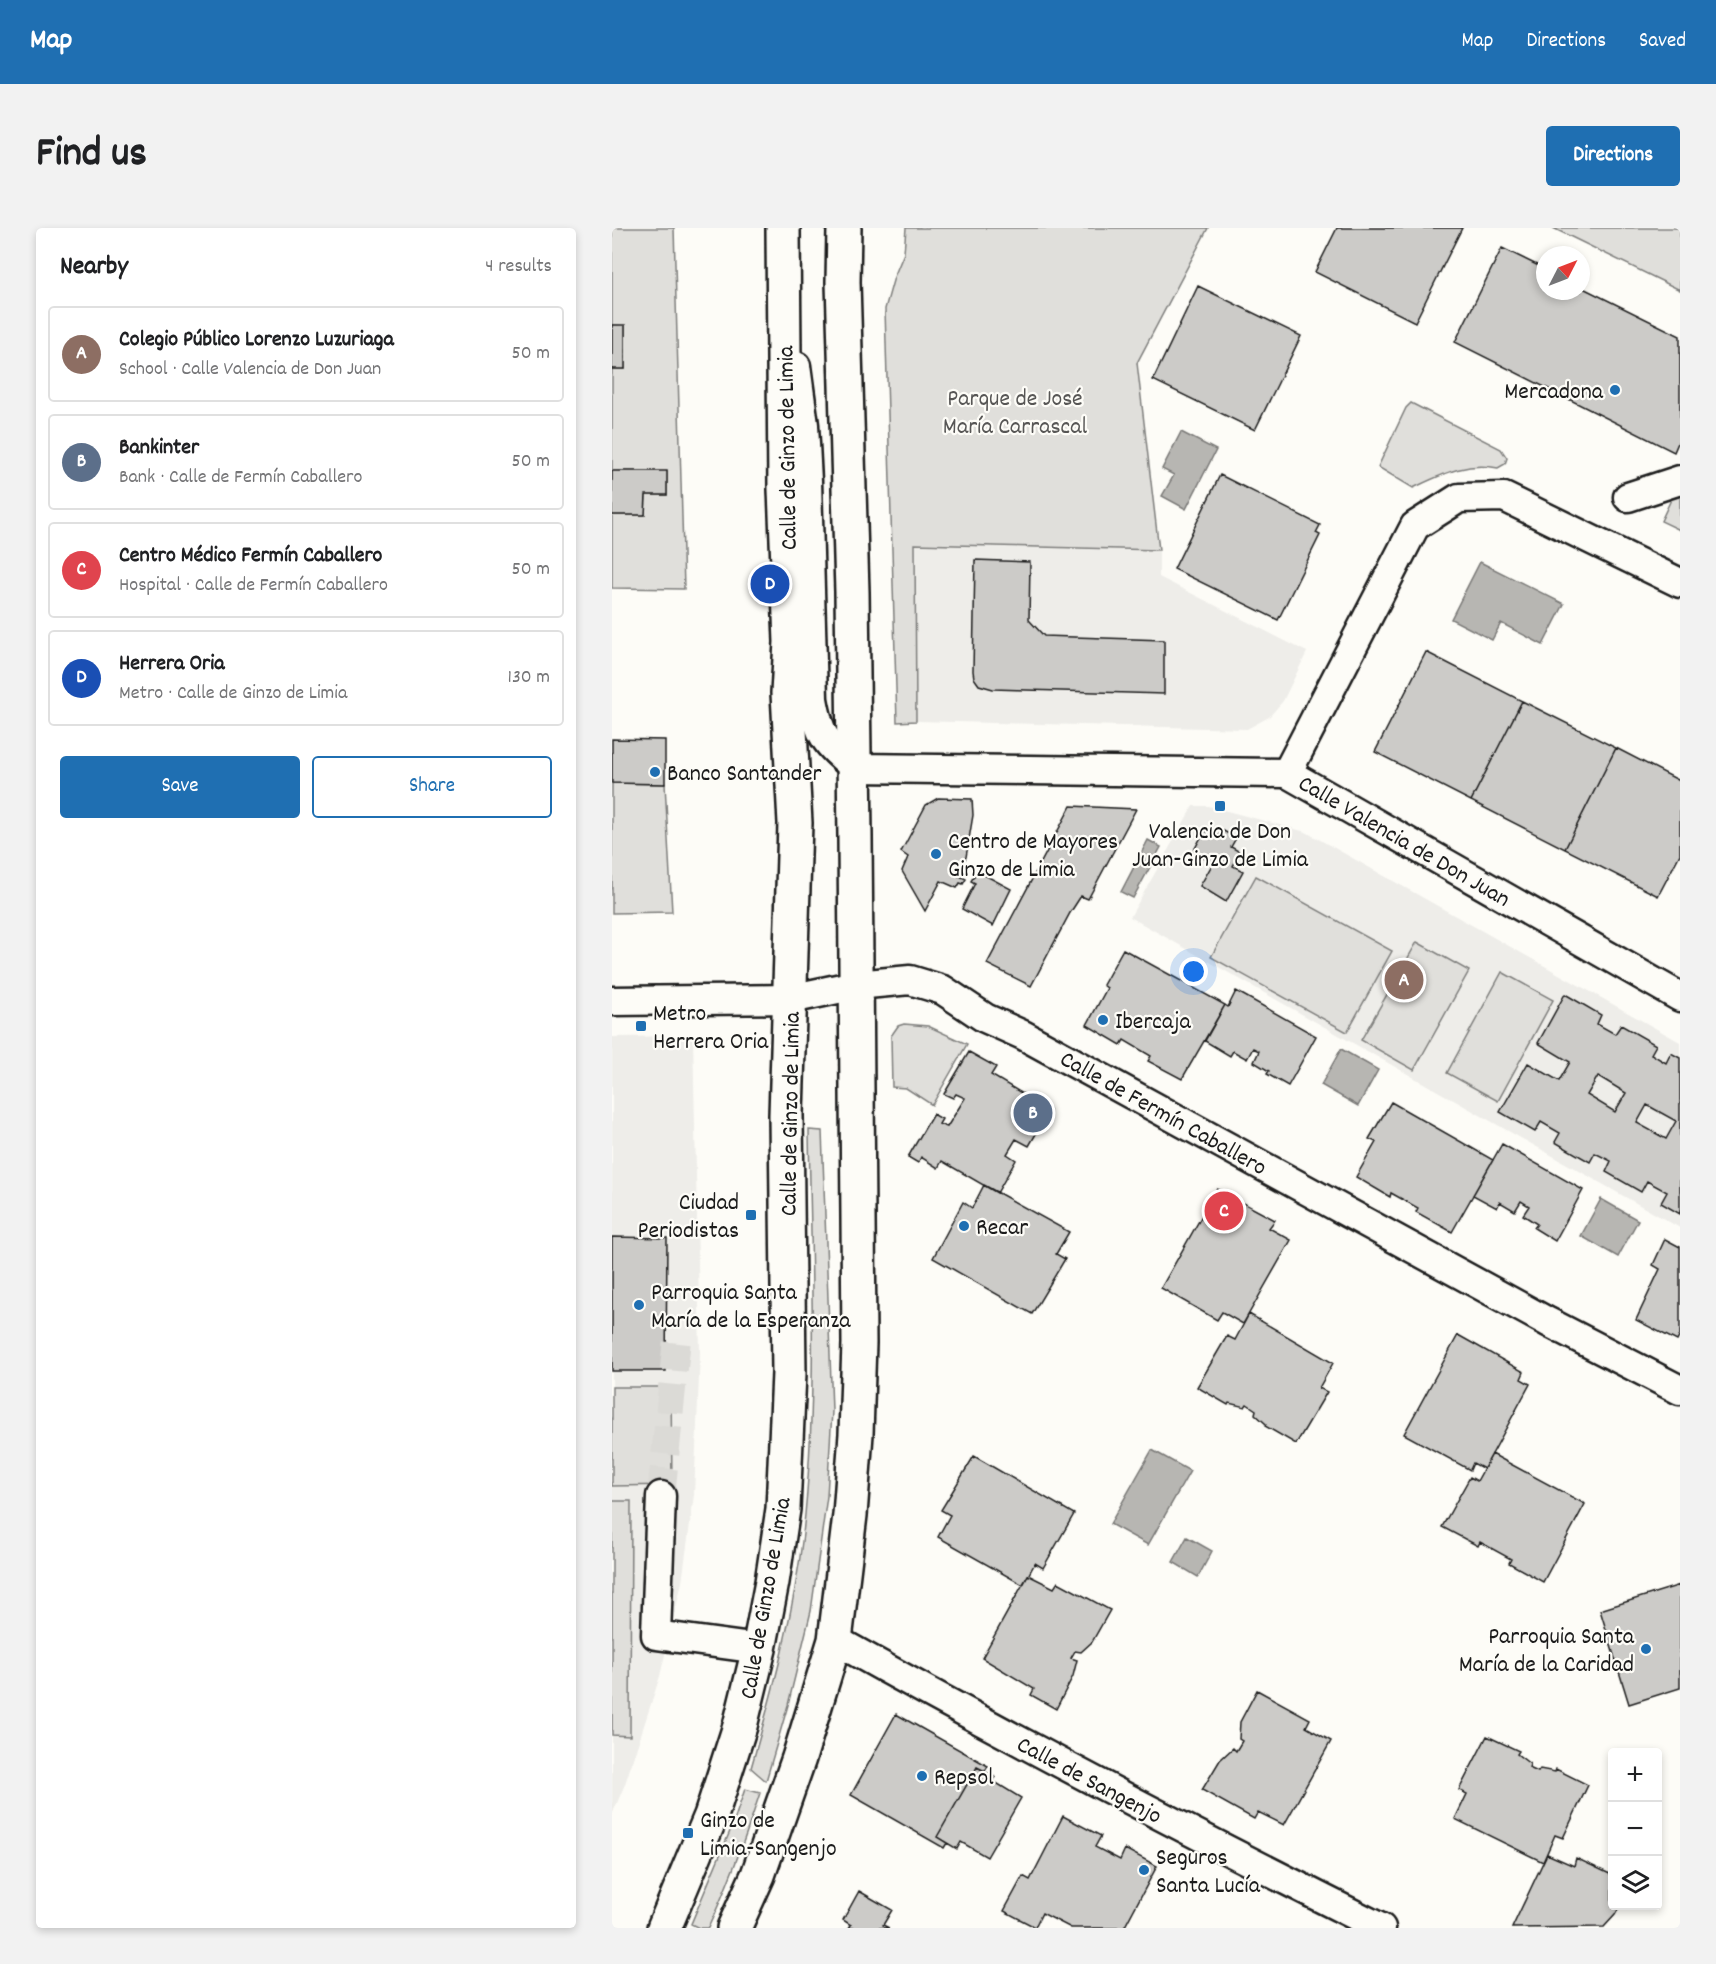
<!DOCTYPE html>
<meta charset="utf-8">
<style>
body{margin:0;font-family:Dekko,sans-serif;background:#f2f2f2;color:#202124}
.controls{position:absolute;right:18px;bottom:18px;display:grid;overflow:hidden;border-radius:6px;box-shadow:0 3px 9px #0003}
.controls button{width:54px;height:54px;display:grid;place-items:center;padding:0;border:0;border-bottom:2px solid #e0e0e0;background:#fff;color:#202124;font:30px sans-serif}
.compass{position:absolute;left:924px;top:18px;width:54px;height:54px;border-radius:50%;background:#fff;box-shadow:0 3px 9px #0003;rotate:48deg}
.you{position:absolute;left:582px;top:744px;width:21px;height:21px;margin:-15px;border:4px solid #fff;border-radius:50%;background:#1a73e8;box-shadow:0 0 0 9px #1a73e833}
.badge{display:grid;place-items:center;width:39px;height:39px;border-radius:50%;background:#1f6fb2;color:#fff;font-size:20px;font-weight:700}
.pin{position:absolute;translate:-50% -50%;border:3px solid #fff;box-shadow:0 2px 6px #0006}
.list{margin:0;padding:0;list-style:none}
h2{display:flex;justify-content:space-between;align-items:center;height:78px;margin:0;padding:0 24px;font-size:26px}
h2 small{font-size:20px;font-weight:400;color:#757577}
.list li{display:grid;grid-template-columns:39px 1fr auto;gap:18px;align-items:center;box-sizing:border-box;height:96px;margin:0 12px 12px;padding:0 12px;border:2px solid #e0e0e0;border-radius:6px}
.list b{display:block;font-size:22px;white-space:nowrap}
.list p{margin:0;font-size:20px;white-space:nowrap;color:#757577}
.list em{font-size:20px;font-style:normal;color:#757577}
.actions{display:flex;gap:12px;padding:18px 24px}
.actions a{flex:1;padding:14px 0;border:2px solid #1f6fb2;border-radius:6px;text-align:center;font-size:21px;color:#1f6fb2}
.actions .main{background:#1f6fb2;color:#fff}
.icon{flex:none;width:33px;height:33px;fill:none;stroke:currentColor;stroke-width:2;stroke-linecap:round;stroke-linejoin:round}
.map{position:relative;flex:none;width:1068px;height:1700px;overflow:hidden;border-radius:6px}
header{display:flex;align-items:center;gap:36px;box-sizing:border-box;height:84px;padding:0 30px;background:#1f6fb2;color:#fff}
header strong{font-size:28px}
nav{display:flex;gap:33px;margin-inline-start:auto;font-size:21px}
.intro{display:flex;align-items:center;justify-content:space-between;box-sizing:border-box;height:144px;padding:0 36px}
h1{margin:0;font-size:42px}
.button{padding:15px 27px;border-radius:6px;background:#1f6fb2;color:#fff;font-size:21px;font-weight:700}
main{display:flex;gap:36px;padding:0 36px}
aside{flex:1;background:#fff;border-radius:6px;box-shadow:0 3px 9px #0003}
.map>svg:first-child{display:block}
</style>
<header>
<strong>Map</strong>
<nav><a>Map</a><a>Directions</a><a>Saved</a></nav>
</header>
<div class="intro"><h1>Find us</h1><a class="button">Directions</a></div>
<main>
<aside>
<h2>Nearby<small>4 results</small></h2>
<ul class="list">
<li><span class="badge" style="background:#8d6e63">A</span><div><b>Colegio Público Lorenzo Luzuriaga</b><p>School · Calle Valencia de Don Juan</p></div><em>50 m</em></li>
<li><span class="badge" style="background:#5c6f8a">B</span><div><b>Bankinter</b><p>Bank · Calle de Fermín Caballero</p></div><em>50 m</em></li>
<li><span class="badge" style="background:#e0444e">C</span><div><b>Centro Médico Fermín Caballero</b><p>Hospital · Calle de Fermín Caballero</p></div><em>50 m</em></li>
<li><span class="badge" style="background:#1a4fb4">D</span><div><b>Herrera Oria</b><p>Metro · Calle de Ginzo de Limia</p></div><em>130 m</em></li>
</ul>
<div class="actions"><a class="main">Save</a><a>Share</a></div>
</aside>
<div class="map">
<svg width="1068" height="1700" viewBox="0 0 1068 1700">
<rect width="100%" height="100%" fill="#fdfcf7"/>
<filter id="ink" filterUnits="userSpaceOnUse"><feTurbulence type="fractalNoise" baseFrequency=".0167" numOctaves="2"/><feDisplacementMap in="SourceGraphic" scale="12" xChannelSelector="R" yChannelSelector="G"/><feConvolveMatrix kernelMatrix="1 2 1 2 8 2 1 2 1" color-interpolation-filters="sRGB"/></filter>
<g filter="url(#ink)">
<path fill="#eeede9" d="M 303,316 L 547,322 L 547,349 L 695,424 L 671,473 L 657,489 L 635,501 L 304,493 Z
M 581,578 L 596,578 L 694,604 L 1068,814 L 1068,1000 L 518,689 Z
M 81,808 L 88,1125 L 82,1267 L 70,1354 L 48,1448 L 13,1556 L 0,1587 L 0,809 Z"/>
<path fill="#e0dfdb" stroke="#7e7e7c" stroke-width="1.5" d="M 0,0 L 62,0 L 72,361 L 0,360 L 0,287 L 33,287 L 34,267 L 55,267 L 55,244 L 0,243 L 0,141 L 13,141 L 13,98 L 0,97 Z
M 294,0 L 596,0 L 525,135 L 547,322 L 303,316 L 304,493 L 285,494 L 273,81 L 282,49 L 292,25 Z
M 941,0 L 1068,0 L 1068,62 Z
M 799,175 L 889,221 L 895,230 L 893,236 L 886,240 C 855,233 829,247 801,260 L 766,239 L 794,180 Z
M 1063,263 L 1068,266 L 1068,302 L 1049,293 Z
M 0,555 L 53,556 L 60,684 L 0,685 Z
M 644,648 L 780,723 L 735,804 L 599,729 Z
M 805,714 L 857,743 L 802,842 L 749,812 Z
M 890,744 L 941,772 L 886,873 L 835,845 Z
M 292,796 L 316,798 L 355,816 L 320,877 L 294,860 L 280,859 L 279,808 L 286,798 Z
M 197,902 L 210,903 L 220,1183 L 215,1268 L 199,1383 L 176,1477 L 154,1553 L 139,1540 C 161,1463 182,1385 191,1306 C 206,1172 199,1036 197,902 Z
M 0,1159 L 59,1159 L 60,1257 L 0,1258 Z
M 0,1273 L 19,1273 L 18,1508 L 0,1507 Z
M 133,1561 L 148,1565 C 133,1611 117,1656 96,1700 L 87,1700 L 79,1696 L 121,1596 Z"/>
<path fill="#b7b6b2" stroke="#797876" stroke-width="1.5" d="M 569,204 L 604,222 L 574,281 L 550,268 L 562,247 L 550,241 Z
M 868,334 L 952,376 L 931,417 L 889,395 L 880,412 L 839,391 Z
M 536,612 L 549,619 L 521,670 L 509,664 Z
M 729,821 L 766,842 L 746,878 L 709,857 Z
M 989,971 L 1026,992 L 1006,1029 L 969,1008 Z
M 540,1222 L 578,1243 L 536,1317 L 498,1296 Z
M 575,1309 L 600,1323 L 586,1349 L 561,1334 Z"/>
<path fill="#cccbc8" stroke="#1c1c1c" stroke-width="1.5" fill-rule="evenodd" d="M 725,0 L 850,0 L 803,94 L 703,44 Z
M 890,20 L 933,41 L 933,63 L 969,63 L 969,59 L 1068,108 L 1068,210 L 1062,224 L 843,114 Z
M 586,58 L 689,108 L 643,202 L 541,152 Z
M 0,97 L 13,97 L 13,141 L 0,141 Z
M 0,243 L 55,243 L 55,267 L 34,267 L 33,287 L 0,287 Z
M 608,247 L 708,297 L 704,305 L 708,307 L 666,392 L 562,341 Z
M 363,332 L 418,334 L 417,392 L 432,408 L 552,412 L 552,466 L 381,461 L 367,457 L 362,450 L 361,443 Z
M 814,424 L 910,473 L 859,573 L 763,524 Z
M 910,473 L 1004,520 L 953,621 L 859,573 Z
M 0,511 L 53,512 L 53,556 L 0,555 Z
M 1004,520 L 1068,553 L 1068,626 L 1046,668 L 953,621 Z
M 326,570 L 360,571 L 361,587 L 354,629 L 345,647 L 354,651 L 351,656 L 348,655 L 345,660 L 329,653 L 313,683 L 290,643 L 296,629 L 289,624 L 314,577 Z
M 459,578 L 524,581 L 476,671 L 469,668 L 458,685 L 419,758 L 375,736 Z
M 593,602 L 606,609 L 610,602 L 624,610 L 619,619 L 628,624 L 621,638 L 631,643 L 614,674 L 588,658 L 601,635 L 581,624 Z
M 365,643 L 399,661 L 381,698 L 350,681 L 363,655 L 359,653 Z
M 511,721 L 613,777 L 570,851 L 536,833 L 539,828 L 512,812 L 509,817 L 475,797 L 495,760 L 491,757 Z
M 624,763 L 704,808 L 676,858 L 655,846 L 657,843 L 642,834 L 647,823 L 641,820 L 635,831 L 621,823 L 618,828 L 593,813 L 613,777 L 616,779 Z
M 953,766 L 989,787 L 985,796 L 1003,806 L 1009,797 L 1044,817 L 1039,826 L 1054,835 L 1059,825 L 1068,830 L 1068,986 L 1049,975 L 1055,964 L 1035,953 L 1029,964 L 994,944 L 999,933 L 983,925 L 978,934 L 943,914 L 948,905 L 929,894 L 923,904 L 888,884 L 916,835 L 947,853 L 958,834 L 926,815 ZM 986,848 L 1014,865 L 1003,884 L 975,867 ZM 1035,877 L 1064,893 L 1054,911 L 1025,895 Z
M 357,824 L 384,839 L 379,847 L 438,882 L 417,918 L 404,911 L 395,926 L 404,932 L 385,965 L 330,933 L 326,940 L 309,929 L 306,935 L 296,929 L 321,886 L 330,891 L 327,896 L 335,899 L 353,870 L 344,866 L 341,870 L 332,866 Z
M 779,874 L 881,932 L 840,1004 L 804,984 L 806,980 L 779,965 L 778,969 L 744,949 L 764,914 L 757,911 Z
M 890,916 L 971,962 L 943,1013 L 922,1000 L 925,996 L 911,987 L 917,978 L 909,973 L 903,983 L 888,974 L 885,980 L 861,967 Z
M 372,957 L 457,1004 L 444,1026 L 453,1031 L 420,1086 L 321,1030 L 351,974 L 360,980 Z
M 605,961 L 663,992 L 657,1000 L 679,1012 L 631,1096 L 610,1084 L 605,1092 L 549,1060 Z
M 0,1009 L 55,1010 L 54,1143 L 0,1143 Z
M 1053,1011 L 1068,1019 L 1068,1107 L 1065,1113 L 1024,1092 L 1048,1041 L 1041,1037 Z
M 637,1086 L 721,1135 L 707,1160 L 715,1164 L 684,1216 L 653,1198 L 654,1196 L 643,1186 L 644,1182 L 635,1176 L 633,1179 L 617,1175 L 616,1177 L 585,1159 L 615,1108 L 623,1112 Z
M 846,1107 L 912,1144 L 909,1151 L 918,1156 L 872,1241 L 861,1235 L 858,1242 L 792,1206 Z
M 880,1226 L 973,1276 L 931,1354 L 897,1335 L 899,1331 L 868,1314 L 866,1318 L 830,1299 L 858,1249 L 865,1253 Z
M 362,1228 L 462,1286 L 431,1340 L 423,1335 L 411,1357 L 326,1309 L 338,1287 L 329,1282 Z
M 416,1347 L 442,1360 L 446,1354 L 498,1382 L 480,1414 L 469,1424 L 463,1423 L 459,1430 L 465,1432 L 461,1448 L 444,1481 L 419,1467 L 422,1461 L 370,1430 Z
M 1068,1357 L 1068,1460 L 1017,1476 L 988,1382 Z
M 645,1462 L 698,1491 L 694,1499 L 719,1513 L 672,1597 L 646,1584 L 642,1591 L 590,1562 L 608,1532 L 621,1520 L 624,1523 L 630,1513 L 627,1511 L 628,1494 Z
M 284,1486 L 376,1538 L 373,1543 L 365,1539 L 325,1609 L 335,1615 L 332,1620 L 239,1567 Z
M 875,1508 L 907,1523 L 905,1526 L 918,1536 L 917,1540 L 926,1544 L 928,1541 L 943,1544 L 944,1541 L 976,1557 L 951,1610 L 943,1607 L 931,1634 L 843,1591 L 855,1566 L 847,1562 Z
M 365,1539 L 383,1549 L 381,1553 L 409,1570 L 375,1629 L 349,1614 L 345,1621 L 325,1609 Z
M 451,1588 L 489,1608 L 483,1619 L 508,1632 L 513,1621 L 545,1638 L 512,1700 L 459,1700 L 430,1685 L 423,1699 L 392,1683 L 411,1648 L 418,1652 Z
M 935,1626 L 962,1638 L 964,1630 L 1000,1647 L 1000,1678 L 1008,1678 L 1003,1687 L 992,1699 L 900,1700 Z
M 247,1663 L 280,1682 L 271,1697 L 277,1700 L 237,1700 L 239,1697 L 231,1692 Z"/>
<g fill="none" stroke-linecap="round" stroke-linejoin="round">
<path stroke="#dbdad6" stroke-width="28" stroke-dasharray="28 14" stroke-linecap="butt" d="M 49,1268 L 66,1101"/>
<g stroke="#1c1c1c" stroke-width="33">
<path id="minor" d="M 184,138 L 192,197 L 195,253 L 201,471 C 208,510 213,514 243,540 L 675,545 L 1068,769
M 1016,269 L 1068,252
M 675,545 L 803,298 L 847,270 L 892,269 L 1068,355
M 0,773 L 178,771 L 244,757 L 298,752 L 331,762 L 373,790 L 411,807 L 936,1094 L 1068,1162
M 49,1268 L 44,1407 L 147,1421
M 223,1412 C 403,1513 585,1608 769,1700"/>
</g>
<g stroke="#1c1c1c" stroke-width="38">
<path id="major" d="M 52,1700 L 99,1588 L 128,1498 L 147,1421 L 160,1354 L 171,1281 L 177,1145 L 174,887 L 183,595 L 176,465 L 179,414 L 173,261 L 171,0
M 122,1700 L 146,1647 L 187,1530 L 223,1412 L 238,1287 L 244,1206 L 247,1115 L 243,609 L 240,364 L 231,54 L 232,0"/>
</g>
<use href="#minor" stroke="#fdfcf7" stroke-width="28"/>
<use href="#major" stroke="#fdfcf7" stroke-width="33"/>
</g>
</g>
<g fill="#1f6fb2" stroke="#fdfcf7" stroke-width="2">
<circle cx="1003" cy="162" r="6"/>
<circle cx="43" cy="544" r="6"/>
<rect x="602" y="572" width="12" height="12" rx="3"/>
<circle cx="324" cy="626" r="6"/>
<circle cx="491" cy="792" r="6"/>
<rect x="23" y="792" width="12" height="12" rx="3"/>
<rect x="133" y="981" width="12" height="12" rx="3"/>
<circle cx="352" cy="998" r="6"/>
<circle cx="27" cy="1077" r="6"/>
<circle cx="1034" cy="1421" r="6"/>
<circle cx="310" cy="1548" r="6"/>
<rect x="70" y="1599" width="12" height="12" rx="3"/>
<circle cx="532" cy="1642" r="6"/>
</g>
<g text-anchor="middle" stroke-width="4.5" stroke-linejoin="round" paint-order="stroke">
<g font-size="24" fill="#1c1c1c" stroke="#fdfcf7" text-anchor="start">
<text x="991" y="170" text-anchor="end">Mercadona</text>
<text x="55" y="552">Banco Santander</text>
<text x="608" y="610" text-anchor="middle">Valencia de Don<tspan x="608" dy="28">Juan-Ginzo de Limia</tspan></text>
<text x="336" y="620">Centro de Mayores<tspan x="336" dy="28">Ginzo de Limia</tspan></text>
<text x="41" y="792">Metro<tspan x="41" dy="28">Herrera Oria</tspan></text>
<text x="503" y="800">Ibercaja</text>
<text x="127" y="981" text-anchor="end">Ciudad<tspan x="127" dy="28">Periodistas</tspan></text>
<text x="364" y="1006">Recar</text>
<text x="39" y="1071">Parroquia Santa<tspan x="39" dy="28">María de la Esperanza</tspan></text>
<text x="1022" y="1415" text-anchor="end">Parroquia Santa<tspan x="1022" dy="28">María de la Caridad</tspan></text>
<text x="322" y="1556">Repsol</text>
<text x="88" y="1599">Ginzo de<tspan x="88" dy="28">Limia-Sangenjo</tspan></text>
<text x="544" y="1636">Seguros<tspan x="544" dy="28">Santa Lucía</tspan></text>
</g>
<g font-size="24" fill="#575655" stroke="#fdfcf7">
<text x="403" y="177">Parque de José<tspan x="403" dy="28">María Carrascal</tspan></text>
</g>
<g font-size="24" fill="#1c1c1c" stroke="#fdfcf7">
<text transform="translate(174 220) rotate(-91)" y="8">Calle de Ginzo de Limia</text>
<text transform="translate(793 612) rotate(30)" y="8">Calle Valencia de Don Juan</text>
<text transform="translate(552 884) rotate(29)" y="8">Calle de Fermín Caballero</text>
<text transform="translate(177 886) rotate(-89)" y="8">Calle de Ginzo de Limia</text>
<text transform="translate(152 1370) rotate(-80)" y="8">Calle de Ginzo de Limia</text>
<text transform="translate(478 1551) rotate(28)" y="8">Calle de Sangenjo</text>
</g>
</g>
</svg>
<div class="controls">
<button>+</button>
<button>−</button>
<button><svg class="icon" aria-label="layers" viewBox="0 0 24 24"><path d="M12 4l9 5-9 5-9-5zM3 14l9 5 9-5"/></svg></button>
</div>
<svg class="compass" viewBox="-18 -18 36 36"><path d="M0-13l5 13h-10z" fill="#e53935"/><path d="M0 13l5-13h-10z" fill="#757577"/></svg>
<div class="you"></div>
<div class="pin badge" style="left:792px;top:752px;background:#8d6e63">A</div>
<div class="pin badge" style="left:421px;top:885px;background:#5c6f8a">B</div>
<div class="pin badge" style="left:612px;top:983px;background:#e0444e">C</div>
<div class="pin badge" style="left:158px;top:356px;background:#1a4fb4">D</div>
</div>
</main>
